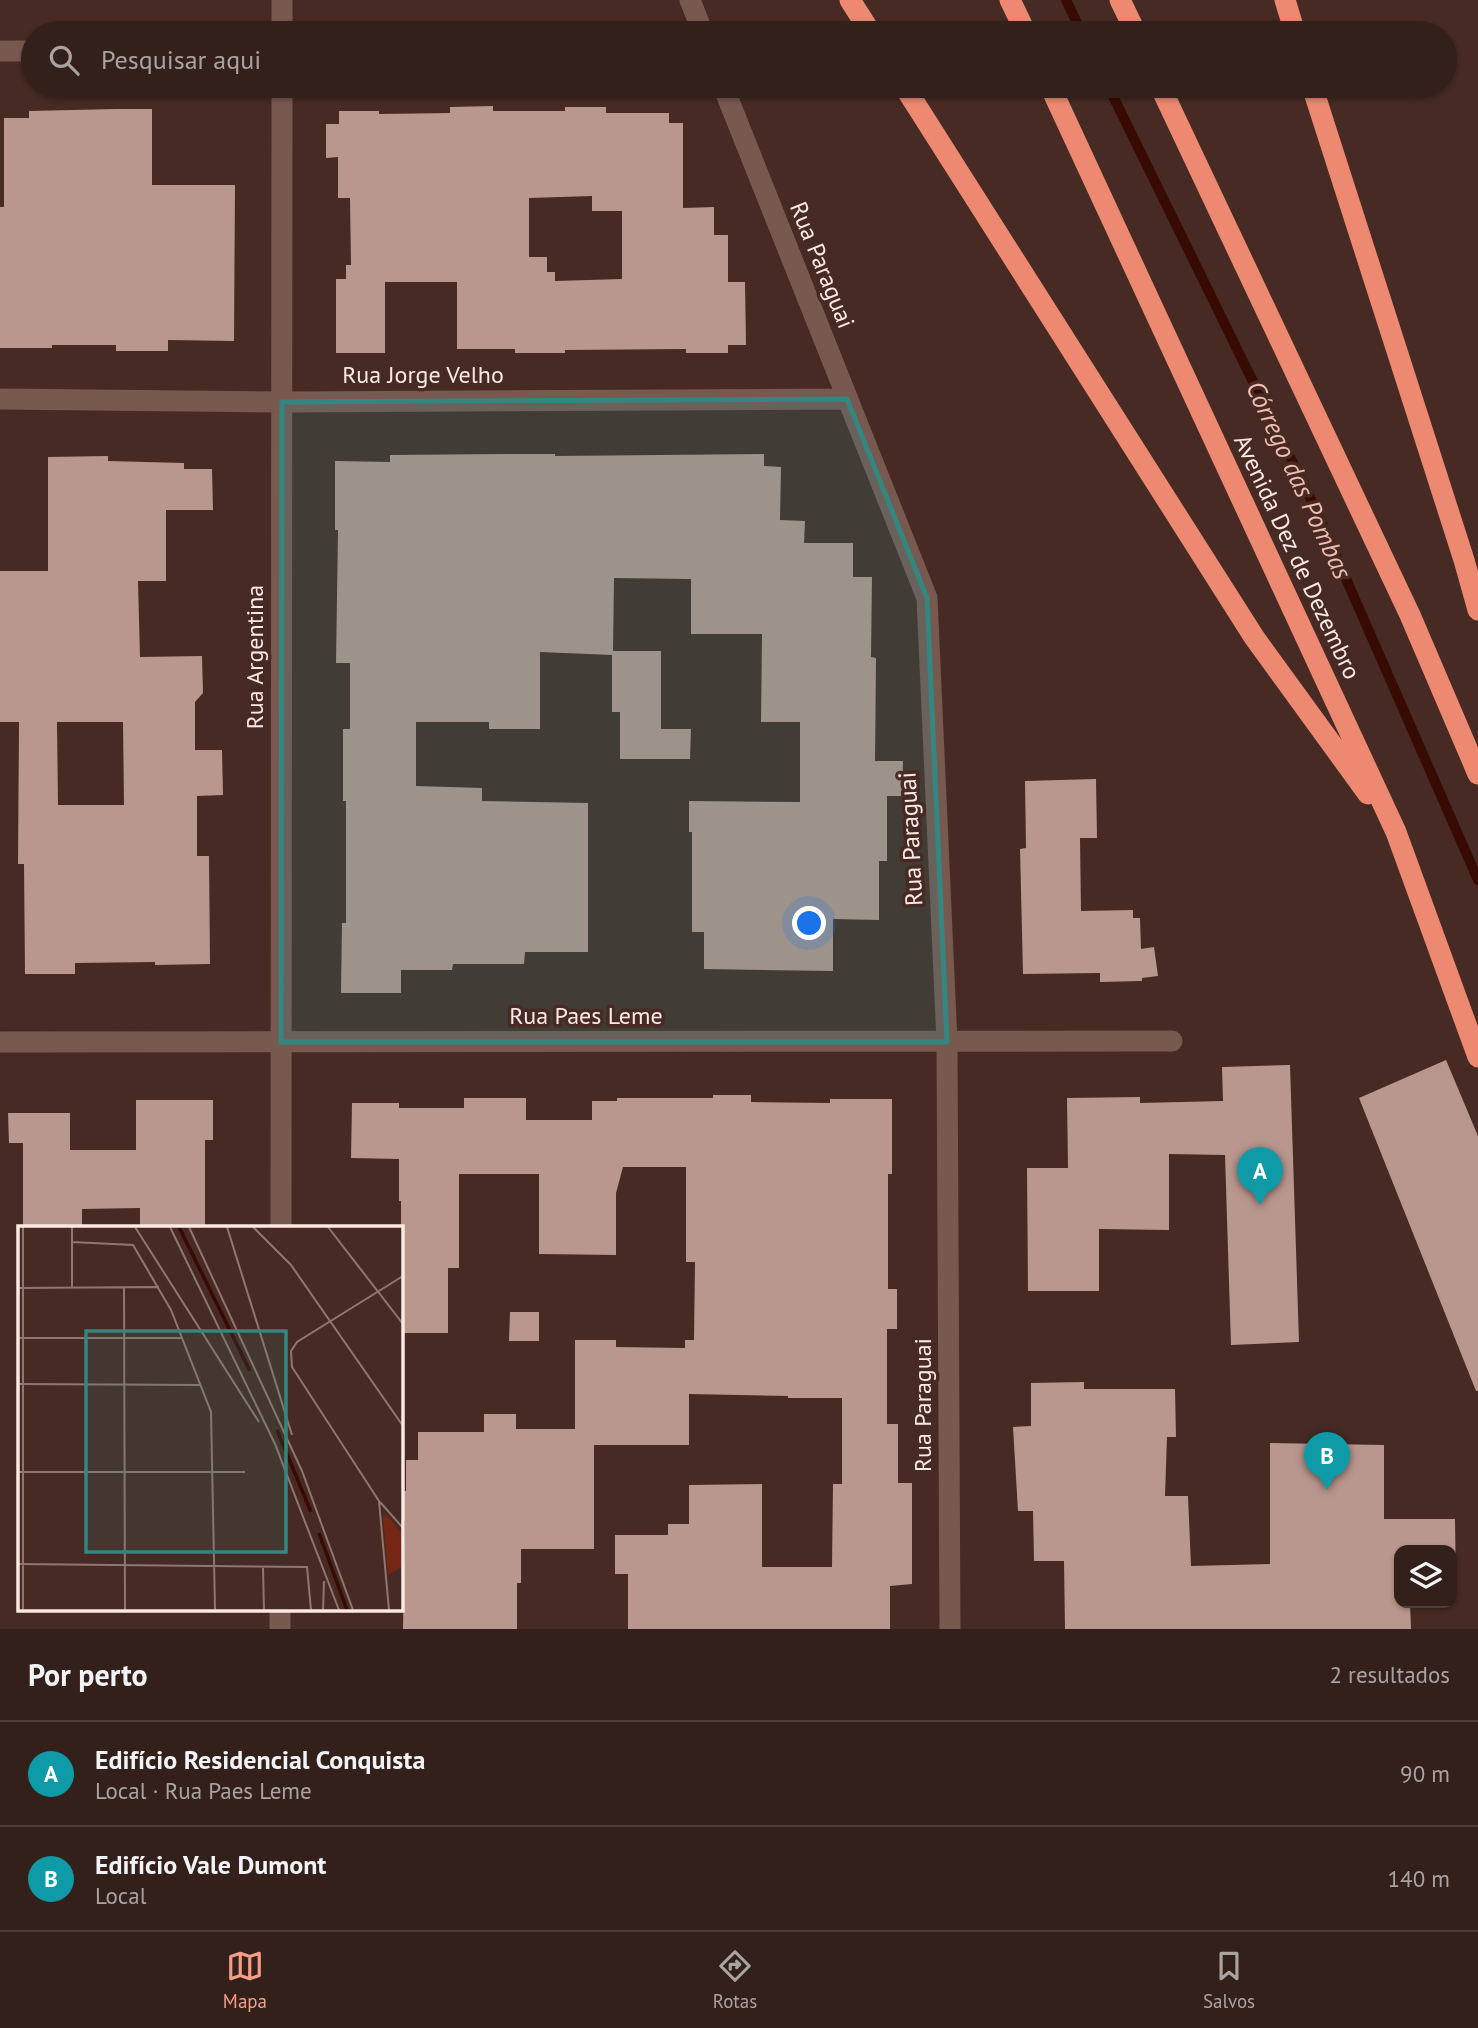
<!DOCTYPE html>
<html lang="pt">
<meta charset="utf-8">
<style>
body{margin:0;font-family:"PT Sans",sans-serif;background:#3f2d27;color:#f1f3f6}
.controls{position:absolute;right:21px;bottom:21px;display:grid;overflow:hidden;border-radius:14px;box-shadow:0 2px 5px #0004}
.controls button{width:63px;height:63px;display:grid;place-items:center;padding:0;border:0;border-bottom:2px solid #4e3e39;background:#34201a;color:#f1f3f6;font:35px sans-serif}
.you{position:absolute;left:810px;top:924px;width:24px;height:24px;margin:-18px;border:5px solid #fff;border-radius:50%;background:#1a73e8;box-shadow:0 0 0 10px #1a73e833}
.badge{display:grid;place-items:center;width:46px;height:46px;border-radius:50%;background:#f49e88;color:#fff;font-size:23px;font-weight:700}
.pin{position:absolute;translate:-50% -58px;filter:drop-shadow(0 2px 4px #0008)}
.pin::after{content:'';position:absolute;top:37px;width:24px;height:21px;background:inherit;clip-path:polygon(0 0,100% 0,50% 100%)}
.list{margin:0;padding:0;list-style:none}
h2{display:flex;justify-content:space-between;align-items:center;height:91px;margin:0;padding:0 28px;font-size:30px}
h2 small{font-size:23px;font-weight:400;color:#a9a3a2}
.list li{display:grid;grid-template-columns:46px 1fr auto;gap:21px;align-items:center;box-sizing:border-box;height:105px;padding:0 28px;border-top:2px solid #4e3e39}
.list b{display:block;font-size:26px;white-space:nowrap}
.list p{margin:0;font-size:23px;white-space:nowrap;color:#a9a3a2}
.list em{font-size:23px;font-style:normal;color:#a9a3a2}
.icon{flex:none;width:38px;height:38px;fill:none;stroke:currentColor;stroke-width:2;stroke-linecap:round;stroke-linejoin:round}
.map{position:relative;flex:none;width:1478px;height:1629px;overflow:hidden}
.search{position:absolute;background:#34201a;box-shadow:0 2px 5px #0004;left:21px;right:21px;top:21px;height:77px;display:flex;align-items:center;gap:18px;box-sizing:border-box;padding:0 24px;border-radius:38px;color:#a9a3a2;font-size:26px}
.sheet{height:301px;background:#34201a}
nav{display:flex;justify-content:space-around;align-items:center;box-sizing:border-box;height:98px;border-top:2px solid #4e3e39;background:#34201a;font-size:19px;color:#a9a3a2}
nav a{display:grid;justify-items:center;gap:4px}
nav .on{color:#f49e88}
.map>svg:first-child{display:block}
</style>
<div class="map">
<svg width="1478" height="1629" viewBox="0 0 1478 1629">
<rect width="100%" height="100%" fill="#462a23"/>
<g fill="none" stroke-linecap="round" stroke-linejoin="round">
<path stroke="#380b02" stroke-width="10" d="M 1066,0 L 1082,33
M 1108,86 L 1315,508 L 1478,880"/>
</g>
<path fill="#ba978e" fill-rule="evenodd" d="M 493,106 L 493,111 L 565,111 L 565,107 L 606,107 L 606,113 L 669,113 L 669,123 L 683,123 L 683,208 L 714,207 L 714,235 L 728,235 L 728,282 L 745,282 L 746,345 L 728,345 L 728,353 L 686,353 L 686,349 L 565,350 L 565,353 L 515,353 L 515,349 L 457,349 L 457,282 L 385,282 L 385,353 L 336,353 L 336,279 L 346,279 L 346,265 L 351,265 L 350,198 L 338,198 L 338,157 L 326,158 L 326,124 L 339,124 L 339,111 L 379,111 L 379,114 L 450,113 L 450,107 ZM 592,196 L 592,211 L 622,211 L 622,279 L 555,281 L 555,272 L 547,272 L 547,257 L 529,257 L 529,198 Z
M 116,109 L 152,109 L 152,185 L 235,185 L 234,341 L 168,340 L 168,351 L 116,351 L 116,345 L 52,345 L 52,348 L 0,348 L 0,207 L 4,207 L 4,118 L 29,118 L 29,111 Z
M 506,454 L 555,454 L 555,456 L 764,454 L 764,466 L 781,467 L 780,520 L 805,521 L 804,543 L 853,543 L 853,577 L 872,577 L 871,657 L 876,658 L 875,761 L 903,761 L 902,796 L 887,796 L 887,861 L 879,861 L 879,920 L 833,919 L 833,971 L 704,969 L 704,932 L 692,932 L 692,832 L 689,832 L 689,801 L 800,802 L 800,722 L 761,722 L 762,634 L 691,634 L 691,579 L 614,578 L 613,651 L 661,651 L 661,729 L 691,729 L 690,759 L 620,759 L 620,712 L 612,712 L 612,655 L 540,652 L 540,729 L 489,729 L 489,722 L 416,722 L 416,786 L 482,788 L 482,801 L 588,803 L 588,952 L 525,952 L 524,964 L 453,964 L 452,970 L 401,970 L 401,993 L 341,993 L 342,923 L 346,923 L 346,801 L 343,801 L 343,729 L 350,729 L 350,663 L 336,663 L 338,530 L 335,530 L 335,461 L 390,462 L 390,455 Z
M 108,456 L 108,461 L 184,463 L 184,469 L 212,469 L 213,510 L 166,510 L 166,581 L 138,581 L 140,657 L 202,656 L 203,693 L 195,702 L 195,750 L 222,750 L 223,795 L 197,796 L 197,856 L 209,856 L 210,964 L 155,965 L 155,962 L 75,963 L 75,974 L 25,974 L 24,864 L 18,864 L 19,722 L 0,722 L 0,571 L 48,571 L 48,457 ZM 57,722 L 123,722 L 124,805 L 58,805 Z
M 1096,779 L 1097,838 L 1080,838 L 1081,911 L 1133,910 L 1133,918 L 1140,918 L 1141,949 L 1154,947 L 1158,976 L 1142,978 L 1142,981 L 1100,982 L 1100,973 L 1023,974 L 1020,849 L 1026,848 L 1025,781 Z
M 1446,1060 L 1478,1136 L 1478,1391 L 1476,1391 L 1359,1098 Z
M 1290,1065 L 1299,1342 L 1231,1345 L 1225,1155 L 1169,1154 L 1169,1230 L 1099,1229 L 1099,1291 L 1028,1291 L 1027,1168 L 1068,1168 L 1067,1098 L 1140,1097 L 1140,1103 L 1223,1101 L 1222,1067 Z
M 713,1095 L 751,1095 L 751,1102 L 830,1103 L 830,1099 L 892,1099 L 892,1174 L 888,1174 L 888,1289 L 897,1289 L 897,1329 L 887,1329 L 887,1424 L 898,1424 L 898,1483 L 912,1483 L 912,1584 L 890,1586 L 890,1629 L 628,1629 L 628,1574 L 615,1574 L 615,1535 L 668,1535 L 668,1524 L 689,1524 L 689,1485 L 762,1484 L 762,1567 L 832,1567 L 833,1484 L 842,1484 L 842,1398 L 788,1398 L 788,1396 L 689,1394 L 689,1445 L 594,1445 L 594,1549 L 521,1549 L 521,1583 L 517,1583 L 517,1629 L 403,1629 L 405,1521 L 401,1521 L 401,1491 L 406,1491 L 406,1460 L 418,1460 L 418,1432 L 484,1432 L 484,1414 L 516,1414 L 516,1429 L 575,1429 L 575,1340 L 616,1340 L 616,1347 L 685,1348 L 685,1340 L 694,1340 L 695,1262 L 686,1262 L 686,1167 L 623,1167 L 616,1193 L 616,1255 L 539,1254 L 539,1174 L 459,1174 L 459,1268 L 448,1268 L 448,1333 L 401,1333 L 401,1201 L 399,1201 L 399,1159 L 351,1158 L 352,1103 L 399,1103 L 399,1108 L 464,1108 L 464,1098 L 526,1098 L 526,1120 L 592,1120 L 592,1101 L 617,1101 L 617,1098 L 713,1098 Z
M 136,1100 L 213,1100 L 213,1140 L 205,1140 L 205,1228 L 140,1228 L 140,1208 L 82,1209 L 82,1228 L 23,1228 L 23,1143 L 9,1143 L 8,1113 L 70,1113 L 70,1150 L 136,1150 Z
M 510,1312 L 539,1312 L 539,1341 L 509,1341 Z
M 1084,1382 L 1084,1389 L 1175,1389 L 1176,1437 L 1167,1437 L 1165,1496 L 1188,1496 L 1191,1566 L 1270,1564 L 1270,1443 L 1384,1445 L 1384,1519 L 1455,1519 L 1456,1590 L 1452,1590 L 1452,1550 L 1399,1550 L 1399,1603 L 1410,1603 L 1411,1629 L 1065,1629 L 1064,1561 L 1034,1561 L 1033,1511 L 1018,1511 L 1013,1427 L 1031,1426 L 1031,1383 Z"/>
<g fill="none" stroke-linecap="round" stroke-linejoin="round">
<path stroke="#785950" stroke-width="21" d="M 282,0 L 282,33
M 690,0 L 703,33
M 0,51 L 33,51
M 723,86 L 927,598 L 947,1042 L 950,1629
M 0,399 L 282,402 L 847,399
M 0,1042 L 1172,1041
M 281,1228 L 282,86
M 280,1629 L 280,1610"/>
<path stroke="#ec8970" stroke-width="21" d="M 850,0 L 871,33
M 1010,0 L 1026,33
M 1120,0 L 1136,33
M 1285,0 L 1295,33
M 904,86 L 1254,637 L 1368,794
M 1050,86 L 1396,832 L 1478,1057
M 1160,86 L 1410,615 L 1478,774
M 1312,86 L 1464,560 L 1478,610"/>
</g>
<path fill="#338780" fill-opacity="0.2" stroke="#338780" stroke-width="5" stroke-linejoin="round" d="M 847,399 L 927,598 L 947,1042 L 281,1042 L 282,402 Z"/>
<g text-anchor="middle" stroke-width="7" stroke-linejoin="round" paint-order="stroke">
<g font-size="24" fill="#fde9e4" stroke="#462a23">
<text transform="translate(822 265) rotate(68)" y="8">Rua Paraguai</text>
<text x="423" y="383">Rua Jorge Velho</text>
<text transform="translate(1297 557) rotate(65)" y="8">Avenida Dez de Dezembro</text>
<text transform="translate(255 657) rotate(-90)" y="8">Rua Argentina</text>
<text transform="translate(911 839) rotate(-93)" y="8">Rua Paraguai</text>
<text x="586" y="1024">Rua Paes Leme</text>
<text transform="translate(923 1405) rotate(-90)" y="8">Rua Paraguai</text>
</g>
<g font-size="26" font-style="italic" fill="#f0bdb0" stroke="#462a23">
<text transform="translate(1299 480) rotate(65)" y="9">Córrego das Pombas</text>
</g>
</g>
<g transform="translate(18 1226)">
<rect width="385" height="385" fill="#462a23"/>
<path d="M 369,289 L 385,309 L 385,340 L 370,349 L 365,291 Z" fill="#752714"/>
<path fill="none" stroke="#380b02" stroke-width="3.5" d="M 161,1 L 232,145M 259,204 L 293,286M 301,307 L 329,384"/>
<path fill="none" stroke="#8f7670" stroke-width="2" d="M 5,1 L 5,384M 117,1 L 241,196M 152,1 L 257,218 L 321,384M 171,1 L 284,245 L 335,384M 209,1 L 274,209M 235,1 L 273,39 L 385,200M 310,1 L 385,98M 54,16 L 115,19 L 153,84 L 193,186 L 197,384M 0,62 L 141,61M 54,62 L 54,1M 106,62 L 107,384M 0,112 L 164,112M 1,158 L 182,159M 1,246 L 227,246M 362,276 L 385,302M 0,338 L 289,341 L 293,384M 245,342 L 246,384M 305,384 L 306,355M 371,384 L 361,275 L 274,141 L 273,125 L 279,116 L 385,50"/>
<path fill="#338780" fill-opacity="0.15" stroke="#338780" stroke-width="3.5" d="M 68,105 L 268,105 L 268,326 L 68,326 Z"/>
<rect width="385" height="385" fill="none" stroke="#fde9e4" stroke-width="3.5"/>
</g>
</svg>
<div class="controls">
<button><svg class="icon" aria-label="layers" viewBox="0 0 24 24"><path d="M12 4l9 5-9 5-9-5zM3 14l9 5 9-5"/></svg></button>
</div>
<div class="you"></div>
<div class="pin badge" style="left:1260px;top:1205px;background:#0f9aa8">A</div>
<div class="pin badge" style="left:1327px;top:1490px;background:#0f9aa8">B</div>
<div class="search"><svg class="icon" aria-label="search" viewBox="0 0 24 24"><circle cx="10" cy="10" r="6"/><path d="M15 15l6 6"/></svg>Pesquisar aqui</div>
</div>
<section class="sheet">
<h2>Por perto<small>2 resultados</small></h2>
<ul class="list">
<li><span class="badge" style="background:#0f9aa8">A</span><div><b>Edifício Residencial Conquista</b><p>Local · Rua Paes Leme</p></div><em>90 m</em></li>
<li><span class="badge" style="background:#0f9aa8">B</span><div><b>Edifício Vale Dumont</b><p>Local</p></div><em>140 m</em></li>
</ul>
</section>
<nav>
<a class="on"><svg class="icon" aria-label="map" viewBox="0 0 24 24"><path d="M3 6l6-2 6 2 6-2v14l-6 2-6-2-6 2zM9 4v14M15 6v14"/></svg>Mapa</a>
<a><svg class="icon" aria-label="directions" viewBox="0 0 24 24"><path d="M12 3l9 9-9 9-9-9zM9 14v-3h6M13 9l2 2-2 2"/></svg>Rotas</a>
<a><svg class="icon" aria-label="saved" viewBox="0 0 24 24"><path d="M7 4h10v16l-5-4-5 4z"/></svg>Salvos</a>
</nav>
